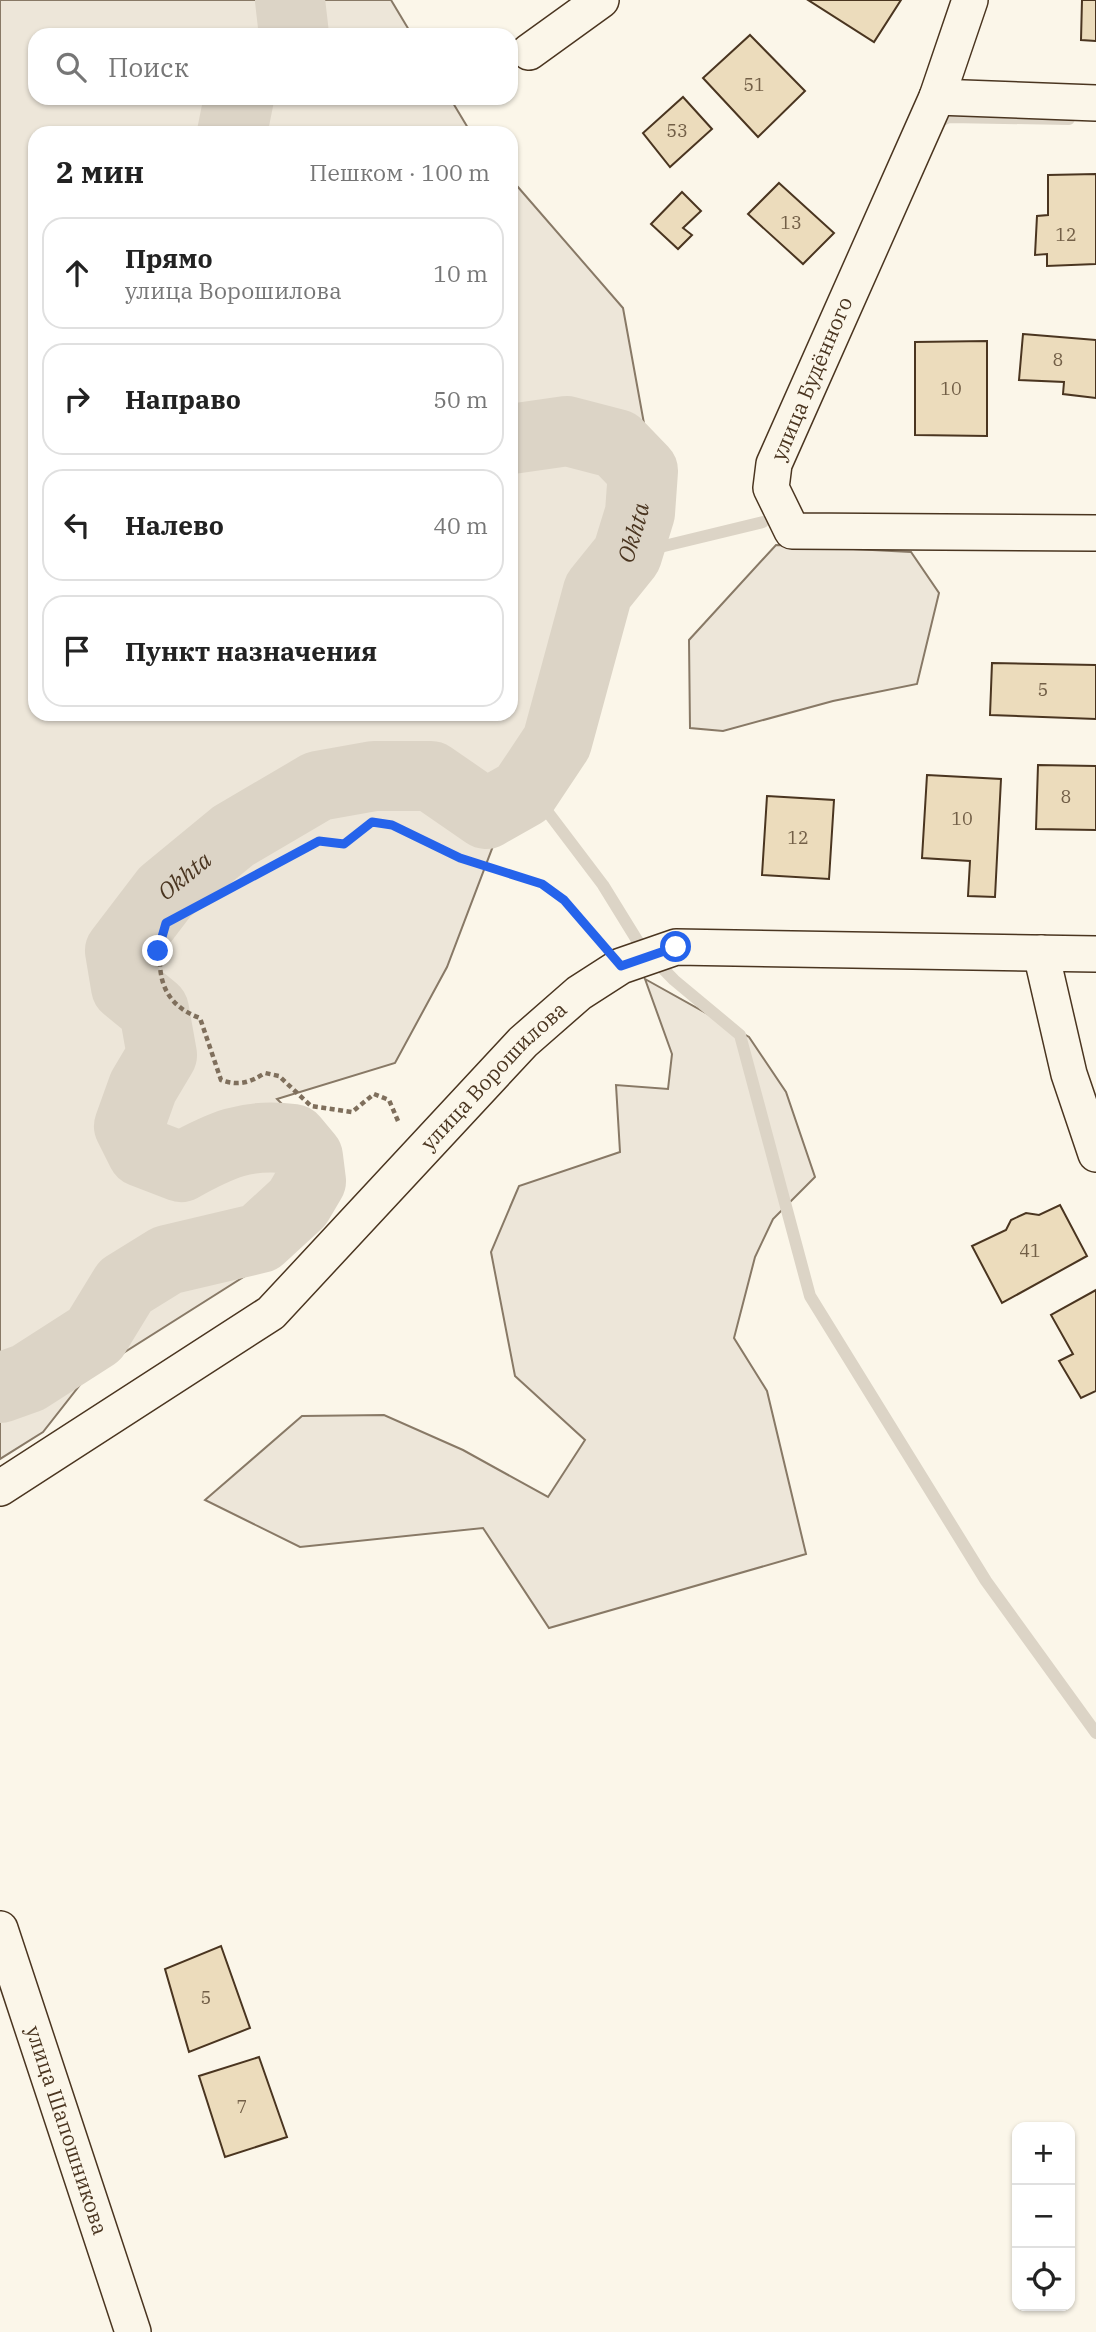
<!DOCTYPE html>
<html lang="ru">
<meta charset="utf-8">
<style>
body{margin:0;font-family:"IBM Plex Serif",serif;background:#f2f2f2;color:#222}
.controls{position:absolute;right:21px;bottom:21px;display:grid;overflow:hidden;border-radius:14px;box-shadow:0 2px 5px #0004}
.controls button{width:63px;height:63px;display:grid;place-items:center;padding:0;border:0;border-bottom:2px solid #e0e0e0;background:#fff;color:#222;font:35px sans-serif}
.stop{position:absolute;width:21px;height:21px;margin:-16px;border:5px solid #2563eb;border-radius:50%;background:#fff}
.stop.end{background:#2563eb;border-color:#fff;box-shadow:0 2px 7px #0008}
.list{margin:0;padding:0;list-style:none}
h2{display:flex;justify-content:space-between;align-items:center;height:91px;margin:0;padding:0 28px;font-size:30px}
h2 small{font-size:23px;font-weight:400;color:#767676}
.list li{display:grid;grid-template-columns:46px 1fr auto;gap:21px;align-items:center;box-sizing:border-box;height:112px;margin:0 14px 14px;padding:0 14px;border:2px solid #e0e0e0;border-radius:21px}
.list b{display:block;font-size:26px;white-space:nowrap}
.list p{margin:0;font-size:23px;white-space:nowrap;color:#767676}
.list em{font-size:23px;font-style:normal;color:#767676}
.icon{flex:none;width:38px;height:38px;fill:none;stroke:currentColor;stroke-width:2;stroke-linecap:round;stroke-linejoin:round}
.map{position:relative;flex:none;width:1096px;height:2332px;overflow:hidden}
.search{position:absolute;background:#fff;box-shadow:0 2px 5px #0004;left:28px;top:28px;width:490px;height:77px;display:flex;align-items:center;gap:18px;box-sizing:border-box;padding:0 24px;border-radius:21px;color:#767676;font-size:26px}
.panel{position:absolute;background:#fff;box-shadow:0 2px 5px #0004;left:28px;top:126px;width:490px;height:595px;border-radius:21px}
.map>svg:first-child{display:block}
</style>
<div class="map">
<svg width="1096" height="2332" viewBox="0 0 1096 2332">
<rect width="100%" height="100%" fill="#fbf6e9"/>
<path fill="#ede6d9" stroke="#887966" stroke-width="2" d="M 0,0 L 391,0 L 412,35 L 35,35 L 35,98 L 450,98 L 471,133 L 35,133 L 35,714 L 511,714 L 511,179 L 623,308 L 661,517 L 634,574 L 592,561 L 566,633 L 554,711 L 525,762 L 447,967 L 395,1063 L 277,1099 L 332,1154 L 322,1199 L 245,1276 L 87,1376 L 43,1432 L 0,1459 Z
M 776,545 L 911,552 L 939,593 L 917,684 L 833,701 L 723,731 L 690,728 L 689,640 Z
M 645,979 L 749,1037 L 786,1092 L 815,1177 L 773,1219 L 755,1257 L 734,1338 L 767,1391 L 806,1554 L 549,1628 L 483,1528 L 300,1547 L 205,1500 L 302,1416 L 384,1415 L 463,1450 L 548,1497 L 585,1440 L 515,1376 L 491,1252 L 519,1186 L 620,1152 L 616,1085 L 668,1089 L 672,1054 Z"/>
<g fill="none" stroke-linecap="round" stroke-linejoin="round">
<path stroke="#dcd4c6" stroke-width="12" d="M 935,129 L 942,120 L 949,117 L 1069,119
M 627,555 L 763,522
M 528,786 L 603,885 L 640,945 L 674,980 L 740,1035 L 810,1296 L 986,1581 L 1096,1733"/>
<g stroke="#dcd4c6" stroke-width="70">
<path d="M 290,0 L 294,35"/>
<path d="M 232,133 L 239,98"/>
<path id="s1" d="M 0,1388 L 28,1378 L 95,1335 L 125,1286 L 167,1260 L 260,1238 L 298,1203 L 311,1181 L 308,1157 L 293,1139 C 246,1133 221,1145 181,1167 L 142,1152 L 129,1126 L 143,1087 L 162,1055 L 154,1010 L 126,987 L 120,951 L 165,892 L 233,836 L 318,786 L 374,776 L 431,776 L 486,814 L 523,793 L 557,742 L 598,591 L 627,555 L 640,513 L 643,471 L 617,444 L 567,431 L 511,439"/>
</g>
</g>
<path fill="#ecdcbc" stroke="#4a3520" stroke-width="2" d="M 808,0 L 901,0 L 874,42 Z
M 1082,0 L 1096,0 L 1096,41 L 1081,40 Z
M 750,35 L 805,91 L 758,137 L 703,78 Z
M 683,97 L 712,129 L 670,167 L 643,133 Z
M 1096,174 L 1096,264 L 1047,266 L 1047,254 L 1035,255 L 1037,216 L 1048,215 L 1048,175 Z
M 779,183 L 834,233 L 803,264 L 748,214 Z
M 682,192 L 701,211 L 683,228 L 692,235 L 678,249 L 651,224 Z
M 1023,334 L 1096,340 L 1096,398 L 1063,394 L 1064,382 L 1019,380 Z
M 987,341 L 987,436 L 915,435 L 915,342 Z
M 992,663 L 1096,665 L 1096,719 L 990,715 Z
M 1038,765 L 1096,766 L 1096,830 L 1036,829 Z
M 927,775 L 1001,779 L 995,897 L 968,896 L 970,861 L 922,858 Z
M 767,796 L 834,800 L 829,879 L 762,875 Z
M 1060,1205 L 1087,1256 L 1002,1303 L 972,1246 L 1006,1230 L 1011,1220 L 1026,1213 L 1039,1215 Z
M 1096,1290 L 1096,1391 L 1081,1398 L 1059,1361 L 1073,1354 L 1051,1315 Z
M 221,1946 L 250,2028 L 189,2052 L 165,1969 Z
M 259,2057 L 287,2137 L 225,2157 L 199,2076 Z"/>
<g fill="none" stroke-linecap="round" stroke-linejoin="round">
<g stroke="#4a3520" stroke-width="38">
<g id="minor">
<path d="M 529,52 L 601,0"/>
<path d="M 937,97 L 970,0"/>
<path d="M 1096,103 L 937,97 L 774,464 L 771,488 L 792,531 L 1096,533"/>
<path d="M 1041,953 L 1069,1074 L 1096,1154"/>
<path id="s2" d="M 0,1488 L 271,1313 L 523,1042 L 579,993 L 621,966 L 676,947 L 1096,954"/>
<path id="s3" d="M 0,1929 L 133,2332"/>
</g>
</g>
<path stroke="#7f6f5c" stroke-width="4.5" stroke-dasharray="5 3.5" stroke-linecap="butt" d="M 398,1121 L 389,1100 L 374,1094 L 352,1112 L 311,1106 L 279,1076 L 265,1073 C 249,1083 239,1086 221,1080 L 200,1018 C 155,1002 155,962 166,923 L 319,841 L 344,844 L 372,822 L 392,825 L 460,858 L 542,884 L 564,900 L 599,938"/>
<use href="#minor" stroke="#fbf6e9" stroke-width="35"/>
</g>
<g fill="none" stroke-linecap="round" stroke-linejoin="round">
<path stroke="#2563eb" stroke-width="9" d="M 158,951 L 166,923 L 319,841 L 344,844 L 372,822 L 392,825 L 460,858 L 542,884 L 564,900 L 621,966 L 676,947"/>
</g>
<g text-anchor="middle" stroke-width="5" stroke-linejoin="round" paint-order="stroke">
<g font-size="18" fill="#725f47">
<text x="754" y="91">51</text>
<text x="677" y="137">53</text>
<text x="791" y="229">13</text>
<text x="1066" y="241">12</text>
<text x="1058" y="366">8</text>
<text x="951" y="395">10</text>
<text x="1043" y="696">5</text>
<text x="1066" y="803">8</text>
<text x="962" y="825">10</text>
<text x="798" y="844">12</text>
<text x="1030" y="1257">41</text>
<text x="206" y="2004">5</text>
<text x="242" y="2113">7</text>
</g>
<g font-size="21" fill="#4a3520" stroke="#fbf6e9">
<text transform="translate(812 379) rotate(-67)" y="7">улица Будённого</text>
<text dy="7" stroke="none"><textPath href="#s2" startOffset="648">улица Ворошилова</textPath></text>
<text dy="7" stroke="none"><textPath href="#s3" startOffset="212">улица Шапошникова</textPath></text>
</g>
<g font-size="23" font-style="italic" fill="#4a3520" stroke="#fbf6e9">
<text dy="8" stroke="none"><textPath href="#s1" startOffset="1594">Okhta</textPath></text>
<text dy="8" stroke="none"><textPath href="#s1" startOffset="922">Okhta</textPath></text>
</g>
</g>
</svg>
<div class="controls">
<button>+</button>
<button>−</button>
<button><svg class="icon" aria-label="locate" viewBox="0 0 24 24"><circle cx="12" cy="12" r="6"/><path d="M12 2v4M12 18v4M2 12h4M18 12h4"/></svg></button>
</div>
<div class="stop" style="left:676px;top:947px"></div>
<div class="stop end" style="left:158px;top:951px"></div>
<div class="search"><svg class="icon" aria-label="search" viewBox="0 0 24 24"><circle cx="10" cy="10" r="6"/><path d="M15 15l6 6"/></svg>Поиск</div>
<section class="panel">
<h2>2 мин<small>Пешком · 100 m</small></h2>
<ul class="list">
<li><svg class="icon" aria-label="ahead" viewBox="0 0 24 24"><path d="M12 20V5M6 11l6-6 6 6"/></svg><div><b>Прямо</b><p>улица Ворошилова</p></div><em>10 m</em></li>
<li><svg class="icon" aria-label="right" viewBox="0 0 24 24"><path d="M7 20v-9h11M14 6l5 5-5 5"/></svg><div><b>Направо</b></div><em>50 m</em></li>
<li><svg class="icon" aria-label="left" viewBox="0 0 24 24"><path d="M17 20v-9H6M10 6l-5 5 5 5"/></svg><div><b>Налево</b></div><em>40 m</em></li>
<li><svg class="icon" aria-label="arrive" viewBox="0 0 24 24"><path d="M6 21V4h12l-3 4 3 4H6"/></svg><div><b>Пункт назначения</b></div></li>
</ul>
</section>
</div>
